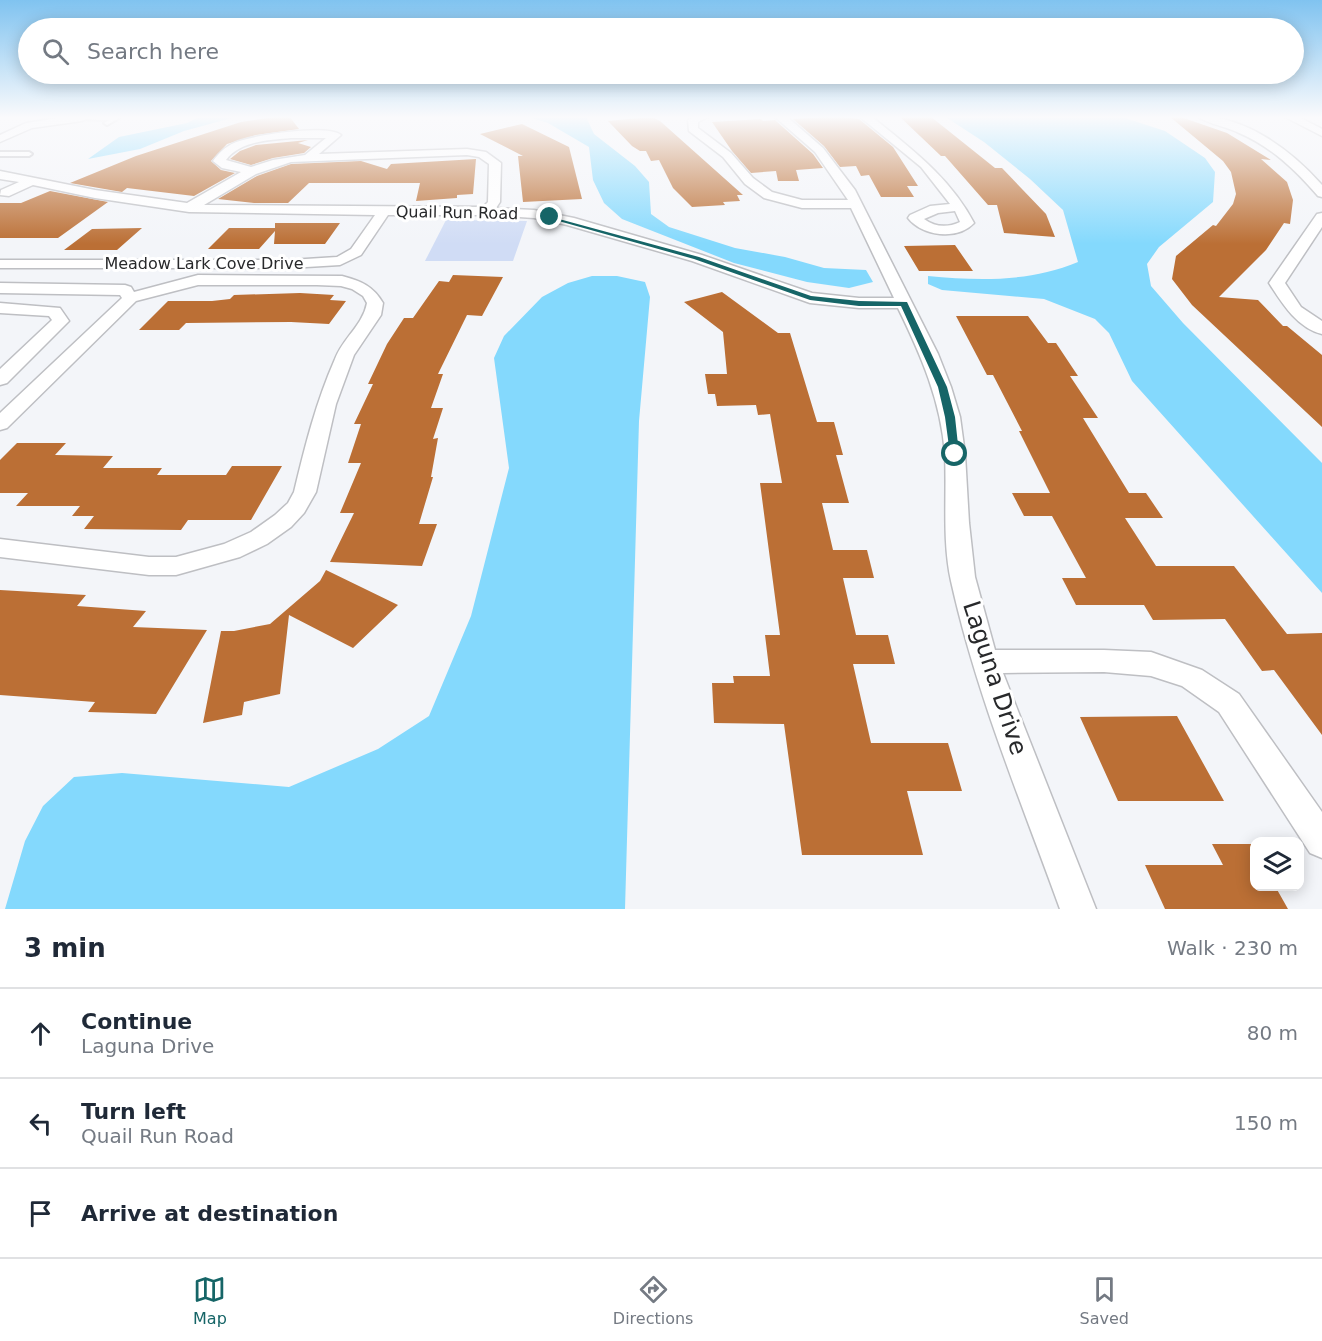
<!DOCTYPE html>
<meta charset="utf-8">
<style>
body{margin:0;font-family:"DejaVu Sans",sans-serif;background:#f6f6f7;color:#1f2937}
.controls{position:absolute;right:18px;bottom:18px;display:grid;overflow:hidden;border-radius:12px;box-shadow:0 3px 15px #0003}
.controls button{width:54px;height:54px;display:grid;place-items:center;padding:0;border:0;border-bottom:2px solid #e0e1e3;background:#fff;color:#1f2937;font:30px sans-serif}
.stop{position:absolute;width:18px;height:18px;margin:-14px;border:4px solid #166567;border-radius:50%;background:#fff}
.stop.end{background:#166567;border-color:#fff;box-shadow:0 2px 6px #0008}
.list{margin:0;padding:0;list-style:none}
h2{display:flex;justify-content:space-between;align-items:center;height:78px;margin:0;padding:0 24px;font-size:26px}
h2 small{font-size:20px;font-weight:400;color:#747a83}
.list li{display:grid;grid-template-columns:39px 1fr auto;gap:18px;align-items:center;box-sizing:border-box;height:90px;padding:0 24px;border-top:2px solid #e0e1e3}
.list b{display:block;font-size:22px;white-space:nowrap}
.list p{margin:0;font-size:20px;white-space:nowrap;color:#747a83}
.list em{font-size:20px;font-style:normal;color:#747a83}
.icon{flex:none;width:33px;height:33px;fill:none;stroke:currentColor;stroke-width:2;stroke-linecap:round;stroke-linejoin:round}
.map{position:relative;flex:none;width:1322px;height:909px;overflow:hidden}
.search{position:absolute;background:#fff;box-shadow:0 3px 15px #0003;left:18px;right:18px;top:18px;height:66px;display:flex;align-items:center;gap:15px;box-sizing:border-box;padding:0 21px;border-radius:33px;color:#747a83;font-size:22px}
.sheet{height:348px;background:#fff}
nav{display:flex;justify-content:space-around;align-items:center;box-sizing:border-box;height:84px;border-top:2px solid #e0e1e3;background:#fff;font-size:16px;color:#747a83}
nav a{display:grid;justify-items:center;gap:3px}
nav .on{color:#166567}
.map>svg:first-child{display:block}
</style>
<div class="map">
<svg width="1322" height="909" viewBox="0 0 1322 909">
<rect width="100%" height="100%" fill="#f3f5f9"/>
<path fill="#d0dcf5" d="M 446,220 L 527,221 L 513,261 L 425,261 Z"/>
<path fill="#84d9fd" d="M 201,116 L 239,116 L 184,131 L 140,149 L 88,159 L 119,137 L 187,123 Z
M 525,116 L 588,116 L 587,119 L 594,134 L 635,166 L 649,182 L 651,214 L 669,227 L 735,248 L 785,257 L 824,268 L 866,270 L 873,282 L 849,288 L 807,282 L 734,263 L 622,219 L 604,203 L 593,180 L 589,147 L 548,123 Z
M 944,116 L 1119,116 L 1165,131 L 1205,158 L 1215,172 L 1213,202 L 1159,247 L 1147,264 L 1151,286 L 1183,323 L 1322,463 L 1322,593 L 1132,381 L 1109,333 L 1095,319 L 1044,299 L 942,290 L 928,284 L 928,276 C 980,281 1029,282 1078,262 L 1063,210 L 1030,179 L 984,142 Z
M 592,276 L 617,276 L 645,282 L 650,297 L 639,421 L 625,909 L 5,909 L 25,841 L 43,806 L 74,777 L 122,773 L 289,787 L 378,749 L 429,716 L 471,616 L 509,468 L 494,358 L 504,336 L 542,297 L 568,283 Z"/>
<path fill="#bb6f35" d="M 281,116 L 289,116 L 299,129 L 256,135 L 227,144 L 211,161 L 221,170 L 235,173 L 194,196 L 127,188 L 122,192 L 70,183 L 136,156 L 241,122 Z
M 835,116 L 859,119 L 893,147 L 918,186 L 907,186 L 914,197 L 881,197 L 869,175 L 861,176 L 856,166 L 840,167 L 824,146 L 793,119 Z
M 899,116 L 930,116 L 995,168 L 1002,168 L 1046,214 L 1055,237 L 1004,233 L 997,205 L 988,205 L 945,156 L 941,156 Z
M 1169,116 L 1178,116 L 1227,133 L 1271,160 L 1261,159 L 1287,182 L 1293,200 L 1290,224 L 1284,223 L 1266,250 L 1219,297 L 1258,300 L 1283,326 L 1287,326 L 1322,355 L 1322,427 L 1192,305 L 1172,279 L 1176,256 L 1213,225 L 1216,226 L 1233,204 L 1236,194 L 1231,172 L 1223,161 Z
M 639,118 L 654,118 L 660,121 L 743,195 L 737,195 L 740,201 L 723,202 L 725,205 L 692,207 L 673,188 L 659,160 L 651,161 L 646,151 L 640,151 L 632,146 L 608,121 Z
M 761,119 L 763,121 L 775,120 L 813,154 L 823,168 L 796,170 L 799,181 L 778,181 L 776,171 L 751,173 L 732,151 L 712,122 Z
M 522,124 L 569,147 L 582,199 L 523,202 L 518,156 L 523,156 L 480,134 Z
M 308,140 L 298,143 L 311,147 L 304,153 L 273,158 L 251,165 L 230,159 L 240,151 L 256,145 Z
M 476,159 L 473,194 L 457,195 L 457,198 L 416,201 L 420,183 L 309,183 L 288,203 L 254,203 L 218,199 L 257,176 L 291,164 L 361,161 L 387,169 L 391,164 Z
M 50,191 L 108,202 L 58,238 L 0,238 L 0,203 L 21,203 Z
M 275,223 L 340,223 L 325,244 L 274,244 L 275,231 L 259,249 L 208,249 L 229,228 L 275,228 Z
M 142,228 L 117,250 L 64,250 L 92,229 Z
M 955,245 L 973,271 L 919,271 L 904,246 Z
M 453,275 L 503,277 L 482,316 L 467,315 L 438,374 L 443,374 L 431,408 L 443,408 L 433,439 L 438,438 L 431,477 L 433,477 L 419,524 L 437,524 L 422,566 L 330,562 L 354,513 L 340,513 L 361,463 L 348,463 L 361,424 L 354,424 L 373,384 L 368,384 L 387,344 L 404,318 L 413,318 L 439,281 L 449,282 Z
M 722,292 L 778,333 L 790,333 L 817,422 L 834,422 L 843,455 L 836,455 L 849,503 L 822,503 L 833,550 L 867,550 L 874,578 L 843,578 L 856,635 L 888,635 L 895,664 L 853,664 L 871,743 L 948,743 L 962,791 L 907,791 L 923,855 L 802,855 L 784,724 L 714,723 L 712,683 L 734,683 L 733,676 L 770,676 L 765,635 L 780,635 L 760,483 L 782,483 L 770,414 L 758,415 L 756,405 L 717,406 L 715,394 L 708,394 L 705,374 L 727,374 L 723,332 L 684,302 Z
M 300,293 L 334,295 L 330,300 L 346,301 L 329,324 L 291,322 L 186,323 L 179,330 L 139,330 L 168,301 L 212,301 L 230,299 L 234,295 Z
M 956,316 L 1028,316 L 1048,343 L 1056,343 L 1078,376 L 1070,376 L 1098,418 L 1083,418 L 1129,493 L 1146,493 L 1163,518 L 1125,518 L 1156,566 L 1234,566 L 1287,634 L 1322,633 L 1322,735 L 1274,670 L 1262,671 L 1225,619 L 1153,620 L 1144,605 L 1076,605 L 1062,578 L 1086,578 L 1052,516 L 1024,516 L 1012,493 L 1050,493 L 1019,431 L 1022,431 L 993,375 L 987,375 Z
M 17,443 L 66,443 L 55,455 L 113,456 L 103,468 L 162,468 L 157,475 L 226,475 L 232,466 L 282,466 L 251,520 L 188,520 L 181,530 L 84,529 L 94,516 L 72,516 L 80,506 L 16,506 L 28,493 L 0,493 L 0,460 Z
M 326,570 L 398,605 L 353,648 L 289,615 L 280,694 L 244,702 L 242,715 L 203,723 L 221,631 L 234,631 L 270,624 L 320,581 Z
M 0,590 L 86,595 L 77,606 L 146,611 L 133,627 L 207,630 L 156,714 L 88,712 L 95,702 L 0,695 Z
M 1177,716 L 1224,801 L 1118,801 L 1080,717 Z
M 1212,844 L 1254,844 L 1254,886 L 1275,886 L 1288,909 L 1165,909 L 1145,865 L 1223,865 Z"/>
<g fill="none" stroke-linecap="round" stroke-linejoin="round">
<g stroke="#bebfc3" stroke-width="4">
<path id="lane" d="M 82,116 L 116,116 L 119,118 L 107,125 L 104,123 L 109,120 L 80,119 Z
M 0,152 L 29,152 L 32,154 L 29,156 L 0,156 Z"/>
</g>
<g stroke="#bebfc3" stroke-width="3">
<path id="street" d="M 71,116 L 87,118 L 82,121 L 32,128 L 0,142 L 0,135 L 26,123 Z
M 694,116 L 710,116 L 698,122 L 698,128 L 731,153 L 753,178 L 772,192 L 802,200 L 848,200 L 815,152 L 774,116 L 786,116 L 823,148 L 855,190 L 938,354 L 951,387 L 960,417 L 965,454 L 969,523 L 975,577 L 995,650 L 1104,650 L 1151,652 L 1202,670 L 1239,694 L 1322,812 L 1322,858 L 1310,853 L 1219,712 L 1182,686 L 1151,676 L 1104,672 L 1003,673 L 1096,909 L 1060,909 C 1021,801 976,694 951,581 C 942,540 947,496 945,454 C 941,401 921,355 898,308 L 859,308 L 810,303 L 692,261 L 567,225 L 534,218 L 487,215 L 388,215 L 361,255 L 340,265 L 290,268 L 0,268 L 0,260 L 290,260 L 337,257 L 351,249 L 375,215 L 189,212 L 95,198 L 33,185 L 9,196 L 0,195 L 1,190 L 19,182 L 0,179 L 0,171 L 95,190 L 187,203 L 241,172 L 222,168 L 213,161 C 219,153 225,147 234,143 C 252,135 327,124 341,135 L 319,154 L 467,149 L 486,152 L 501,163 L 500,202 L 496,208 L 534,210 L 574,218 L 702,255 L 812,293 L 859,298 L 894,298 L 851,208 L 802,208 L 764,198 L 745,184 L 723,157 L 689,131 L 688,120 ZM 291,138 L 326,138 L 305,155 L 273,160 L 251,167 L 226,160 C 240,141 269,140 291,138 ZM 467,155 L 479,157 L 489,164 L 488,202 L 483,207 L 204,205 L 256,174 L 291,162 Z
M 859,116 L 871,116 C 910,148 950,177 974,223 C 957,241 922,236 908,218 L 910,215 L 930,206 L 950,204 L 921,167 ZM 955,211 L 960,222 C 947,228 935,227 924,219 L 938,213 Z
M 1197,116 C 1246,116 1291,150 1322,185 L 1322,197 L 1318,196 C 1294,168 1270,146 1237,132 C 1224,126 1208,124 1197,116 Z
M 1283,116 L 1297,116 L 1322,129 L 1322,136 Z
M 1322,213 L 1322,227 L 1285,283 L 1301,307 L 1322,321 L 1322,334 C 1297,328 1282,303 1269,283 L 1317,214 Z
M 198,275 L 342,276 C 361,281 373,286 383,303 L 381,315 L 354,355 L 336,404 L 316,492 L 304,513 L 291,527 L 267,544 L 240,557 L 176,575 L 149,575 L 0,557 L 0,539 L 149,557 L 176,557 L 224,544 L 251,532 L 275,515 L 288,503 L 294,492 C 305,446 316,402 335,359 C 343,338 363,325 367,303 L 363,296 L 352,289 L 341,286 L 317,285 L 198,285 L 136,301 L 7,428 L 0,430 L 0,413 L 122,298 L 120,295 L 0,293 L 0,283 L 125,285 L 131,287 L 134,292 Z
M 0,303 L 60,308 L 69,321 L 7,383 L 0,385 L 0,369 L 52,320 L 49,316 L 0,313 Z"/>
</g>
<use href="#lane" fill="#fff" fill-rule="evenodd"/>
<use href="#street" fill="#fff" fill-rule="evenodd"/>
</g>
<linearGradient id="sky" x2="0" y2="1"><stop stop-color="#80c3f0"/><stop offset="0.48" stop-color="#fafafc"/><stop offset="1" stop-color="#fafafc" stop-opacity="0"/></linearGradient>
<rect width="1322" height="244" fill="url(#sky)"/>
<path fill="#166567" d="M 548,216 L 699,257 L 811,296 L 859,301 L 907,302 L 947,387 L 955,417 L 959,454 L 955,457 L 950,454 L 945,417 L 938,387 L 901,306 L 859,306 L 810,300 L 694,259 L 548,218 Z"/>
<g text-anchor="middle" stroke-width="6" stroke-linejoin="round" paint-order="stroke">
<g font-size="16" fill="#28292b" stroke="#fff">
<text transform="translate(457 212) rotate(1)" y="6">Quail Run Road</text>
<text x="204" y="269">Meadow Lark Cove Drive</text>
</g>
<g font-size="24" fill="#28292b" stroke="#fff">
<text transform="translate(995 678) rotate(72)" y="8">Laguna Drive</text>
</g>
</g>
</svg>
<div class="controls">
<button><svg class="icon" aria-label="layers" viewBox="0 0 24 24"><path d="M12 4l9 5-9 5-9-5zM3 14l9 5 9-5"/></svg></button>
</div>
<div class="stop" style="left:955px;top:454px"></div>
<div class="stop end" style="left:550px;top:217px"></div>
<div class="search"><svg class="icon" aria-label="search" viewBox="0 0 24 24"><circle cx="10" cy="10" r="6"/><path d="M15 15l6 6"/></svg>Search here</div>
</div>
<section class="sheet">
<h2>3 min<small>Walk · 230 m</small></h2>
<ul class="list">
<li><svg class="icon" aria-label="ahead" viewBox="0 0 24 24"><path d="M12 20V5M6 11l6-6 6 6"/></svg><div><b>Continue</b><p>Laguna Drive</p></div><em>80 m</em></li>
<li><svg class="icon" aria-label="left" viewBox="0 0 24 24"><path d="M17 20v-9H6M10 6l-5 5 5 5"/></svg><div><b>Turn left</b><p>Quail Run Road</p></div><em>150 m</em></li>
<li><svg class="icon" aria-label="arrive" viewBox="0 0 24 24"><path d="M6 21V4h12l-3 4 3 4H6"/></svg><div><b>Arrive at destination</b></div></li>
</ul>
</section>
<nav>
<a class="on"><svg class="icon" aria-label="map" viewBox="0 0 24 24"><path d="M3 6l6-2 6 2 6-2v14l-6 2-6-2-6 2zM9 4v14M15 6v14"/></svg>Map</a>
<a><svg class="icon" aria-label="directions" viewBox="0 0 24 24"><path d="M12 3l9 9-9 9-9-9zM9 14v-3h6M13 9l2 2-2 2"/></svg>Directions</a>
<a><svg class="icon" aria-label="saved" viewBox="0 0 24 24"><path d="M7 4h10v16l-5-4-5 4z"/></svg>Saved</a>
</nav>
